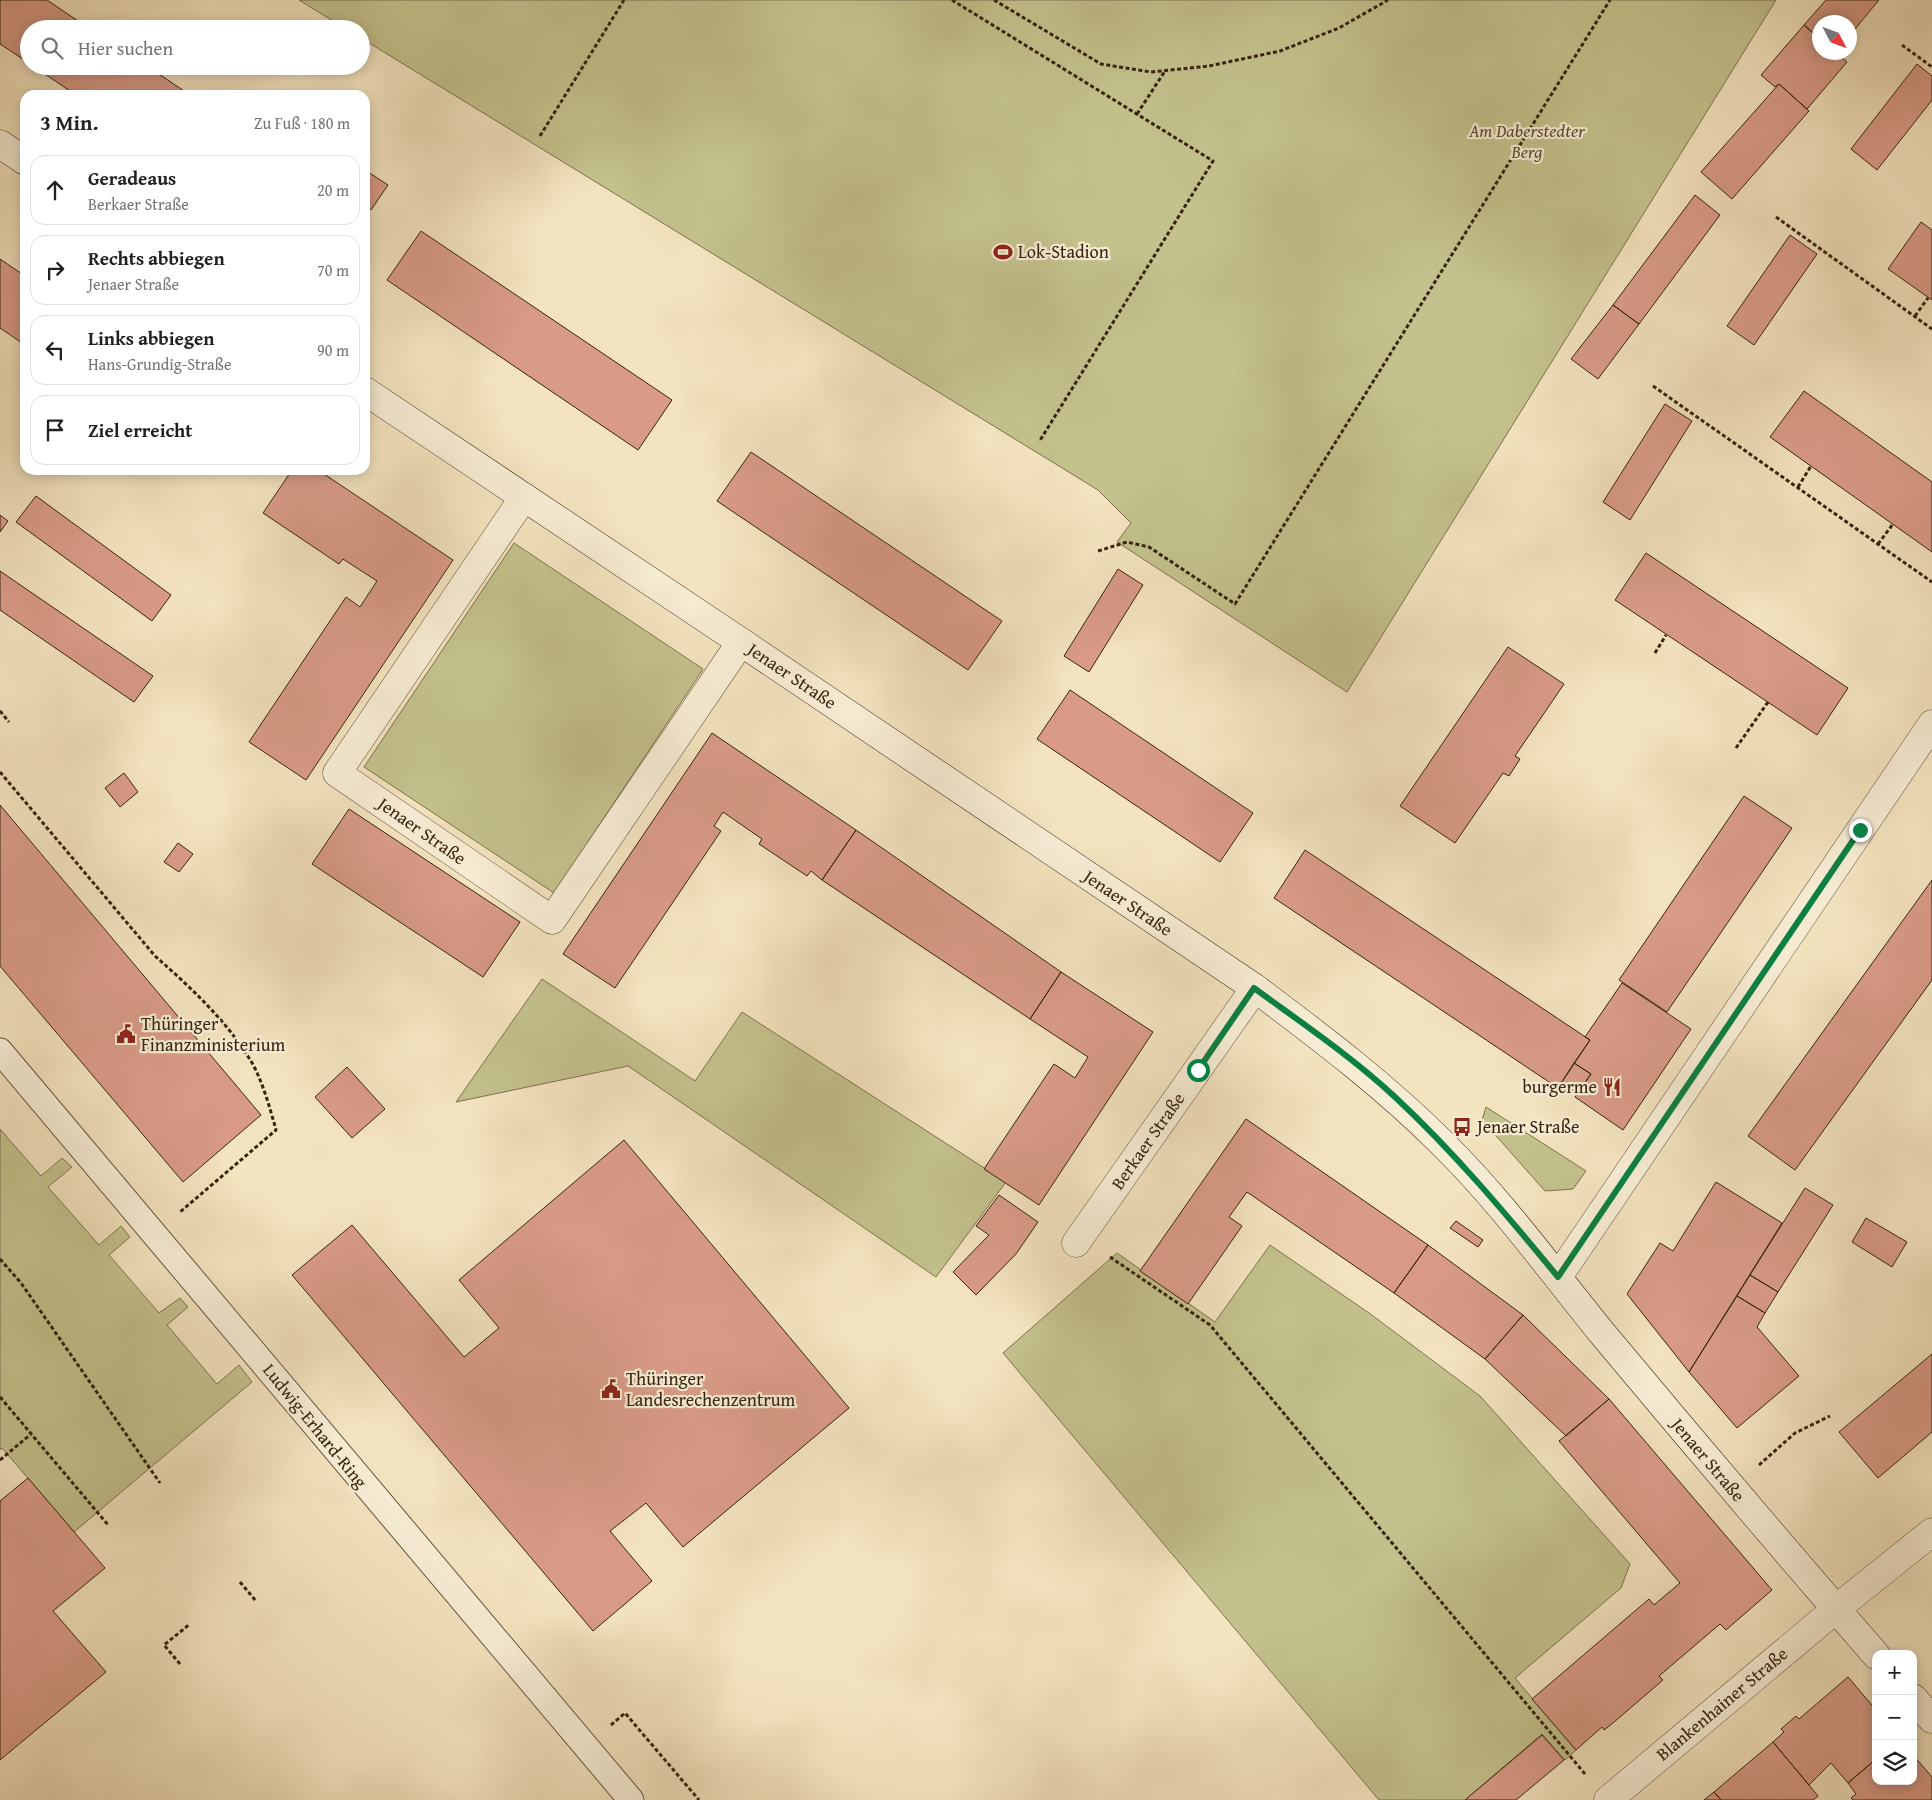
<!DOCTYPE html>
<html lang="de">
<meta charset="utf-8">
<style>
body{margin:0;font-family:"Gentium Book Plus",serif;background:#f2f2f2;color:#202124}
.controls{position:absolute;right:15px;bottom:15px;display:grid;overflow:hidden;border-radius:10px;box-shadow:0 2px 12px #0003}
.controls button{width:45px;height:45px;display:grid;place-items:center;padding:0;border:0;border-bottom:1px solid #e0e0e0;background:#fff;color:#202124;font:25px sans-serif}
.compass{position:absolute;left:1812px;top:15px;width:45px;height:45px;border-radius:50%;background:#fff;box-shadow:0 2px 12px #0003;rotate:131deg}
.stop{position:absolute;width:15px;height:15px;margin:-11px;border:4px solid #0b8043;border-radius:50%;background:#fff}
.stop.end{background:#0b8043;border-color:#fff;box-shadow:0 1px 5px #0008}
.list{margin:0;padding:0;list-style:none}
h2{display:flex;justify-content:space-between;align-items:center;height:65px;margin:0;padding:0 20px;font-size:21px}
h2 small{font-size:16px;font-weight:400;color:#757577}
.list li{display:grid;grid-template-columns:32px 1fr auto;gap:15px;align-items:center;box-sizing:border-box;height:70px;margin:0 10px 10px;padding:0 10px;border:1px solid #e0e0e0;border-radius:15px}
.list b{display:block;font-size:19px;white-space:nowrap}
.list p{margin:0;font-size:16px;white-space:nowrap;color:#757577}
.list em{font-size:16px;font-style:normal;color:#757577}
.icon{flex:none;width:28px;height:28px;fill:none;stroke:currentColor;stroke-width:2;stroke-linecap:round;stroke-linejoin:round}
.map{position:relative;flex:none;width:1932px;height:1800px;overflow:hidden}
.search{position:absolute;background:#fff;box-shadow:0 2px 12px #0003;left:20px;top:20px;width:350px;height:55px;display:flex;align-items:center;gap:12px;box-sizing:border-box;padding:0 18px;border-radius:28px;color:#757577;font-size:19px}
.panel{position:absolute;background:#fff;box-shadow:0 2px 12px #0003;left:20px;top:90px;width:350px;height:385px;border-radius:15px}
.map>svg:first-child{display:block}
</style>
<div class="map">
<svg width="1932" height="1800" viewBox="0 0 1932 1800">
<rect width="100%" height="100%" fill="#f3e3be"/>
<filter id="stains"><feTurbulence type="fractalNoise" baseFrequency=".004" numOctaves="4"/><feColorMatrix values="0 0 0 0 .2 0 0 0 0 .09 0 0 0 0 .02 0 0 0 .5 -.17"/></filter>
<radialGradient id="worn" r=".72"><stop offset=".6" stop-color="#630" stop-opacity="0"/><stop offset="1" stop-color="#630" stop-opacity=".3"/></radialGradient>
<path fill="#c3c18c" stroke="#7d724e" d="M 299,0 L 1776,0 L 1347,692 L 1117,542 L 1131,523 L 1098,490 L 361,38 L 361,29 L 346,29 Z
M 514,543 L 703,669 L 554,893 L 364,767 Z
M 542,979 L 695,1081 L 742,1012 L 1006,1182 L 936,1277 L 628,1066 L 456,1102 Z
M 1486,1107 L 1586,1171 L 1573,1189 L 1545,1191 L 1482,1120 Z
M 0,1129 L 41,1176 L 62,1158 L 72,1167 L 48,1187 L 99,1245 L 121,1226 L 130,1237 L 109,1255 L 159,1313 L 180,1298 L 188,1307 L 167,1325 L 217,1384 L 239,1365 L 252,1382 L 74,1532 L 2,1448 L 0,1450 Z
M 1270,1245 L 1369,1313 L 1480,1396 L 1630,1564 L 1621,1588 L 1515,1678 L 1576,1750 L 1565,1760 L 1542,1734 L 1465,1800 L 1379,1800 L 1003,1353 L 1117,1253 L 1215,1322 Z"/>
<path fill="#d99b87" stroke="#37240f" d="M 0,0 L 47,0 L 90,29 L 29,29 L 29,63 L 0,44 Z
M 1826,0 L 1879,0 L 1850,35 L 1850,22 L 1820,22 L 1820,39 L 1804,25 Z
M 1804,25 L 1820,39 L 1820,52 L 1836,52 L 1847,62 L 1807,109 L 1779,84 L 1775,87 L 1761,75 Z
M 1917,64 L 1932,76 L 1932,100 L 1877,170 L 1851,149 Z
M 33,66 L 147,66 L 190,95 L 76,95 Z
M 1779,84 L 1809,111 L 1732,199 L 1701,172 Z
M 365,170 L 388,185 L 371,210 L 365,206 Z
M 1695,195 L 1720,215 L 1639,324 L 1613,305 Z
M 1921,222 L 1932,230 L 1932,300 L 1888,269 Z
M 421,231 L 672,400 L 638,450 L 387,280 Z
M 1790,235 L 1817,254 L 1754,345 L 1727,326 Z
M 0,259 L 25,276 L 25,345 L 0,328 Z
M 1613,305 L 1639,324 L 1598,379 L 1571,359 Z
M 1804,391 L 1932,482 L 1932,552 L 1770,437 Z
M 1665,404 L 1692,421 L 1630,520 L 1603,502 Z
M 751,452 L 1002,621 L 968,670 L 717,501 Z
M 292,470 L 318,470 L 453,560 L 306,780 L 249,742 L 346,597 L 360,607 L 377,581 L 343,559 L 339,564 L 263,513 Z
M 36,496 L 171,595 L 152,621 L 16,522 Z
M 0,515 L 8,521 L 0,532 Z
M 1646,553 L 1848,688 L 1817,735 L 1615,600 Z
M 1118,569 L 1143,585 L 1089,672 L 1064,656 Z
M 0,571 L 153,676 L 134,702 L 0,610 Z
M 1508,647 L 1564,684 L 1515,756 L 1520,759 L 1509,776 L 1503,773 L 1455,843 L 1400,806 Z
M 1070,690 L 1253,813 L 1220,862 L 1037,739 Z
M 712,733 L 856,830 L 822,880 L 811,871 L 807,876 L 759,844 L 762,839 L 723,812 L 714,826 L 721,831 L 615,988 L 563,954 Z
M 124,773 L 138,792 L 120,807 L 105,788 Z
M 1744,796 L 1792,828 L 1667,1012 L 1619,980 Z
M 0,805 L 261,1115 L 183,1182 L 0,966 Z
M 349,809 L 520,922 L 483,977 L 312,864 Z
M 856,830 L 1061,972 L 1030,1019 L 822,880 Z
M 178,843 L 193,854 L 179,872 L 164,862 Z
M 1305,850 L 1590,1040 L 1558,1088 L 1274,898 Z
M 1932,880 L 1932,980 L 1795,1170 L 1748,1136 Z
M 1061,972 L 1153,1032 L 1039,1205 L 984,1169 L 1054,1064 L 1075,1078 L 1088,1057 L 1030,1019 Z
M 1622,983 L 1691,1029 L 1623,1130 L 1575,1097 L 1591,1074 L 1574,1063 L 1590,1040 L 1585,1037 Z
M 1574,1063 L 1591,1074 L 1577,1093 L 1561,1083 Z
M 347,1067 L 385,1109 L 352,1138 L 315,1097 Z
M 1246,1119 L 1428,1245 L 1394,1293 L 1247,1192 L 1229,1217 L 1242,1226 L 1188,1304 L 1140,1271 Z
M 624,1140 L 849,1408 L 683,1547 L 646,1503 L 610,1531 L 652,1581 L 593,1631 L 292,1275 L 352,1225 L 464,1357 L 499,1328 L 459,1280 Z
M 1716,1182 L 1782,1223 L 1689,1372 L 1627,1294 L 1660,1243 L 1673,1251 Z
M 1805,1188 L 1833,1205 L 1778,1292 L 1750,1275 Z
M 999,1195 L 1038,1222 L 1016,1254 L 976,1295 L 953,1272 L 989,1235 L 976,1226 Z
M 1866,1218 L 1907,1242 L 1892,1267 L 1852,1242 Z
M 1456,1221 L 1483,1240 L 1478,1247 L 1450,1228 Z
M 1428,1245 L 1523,1315 L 1485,1359 L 1394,1293 Z
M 1750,1275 L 1778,1292 L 1765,1313 L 1737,1296 Z
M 1737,1296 L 1765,1313 L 1757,1327 L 1799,1376 L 1737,1428 L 1689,1372 Z
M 1523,1315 L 1609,1399 L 1566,1436 L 1485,1359 Z
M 1932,1354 L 1932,1432 L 1878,1478 L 1839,1432 Z
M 1609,1399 L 1772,1590 L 1726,1630 L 1720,1624 L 1659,1676 L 1663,1680 L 1613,1723 L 1604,1730 L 1602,1727 L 1576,1750 L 1532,1699 L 1649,1599 L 1654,1605 L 1680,1583 L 1559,1441 Z
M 28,1478 L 105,1568 L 53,1611 L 106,1672 L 0,1760 L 0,1501 Z
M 1848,1677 L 1876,1710 L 1876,1759 L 1848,1783 L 1831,1763 L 1809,1785 L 1773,1742 L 1784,1732 L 1781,1729 L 1796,1716 L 1799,1719 Z
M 1542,1735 L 1564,1760 L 1516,1800 L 1465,1800 Z
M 1773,1742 L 1818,1796 L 1813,1800 L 1721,1800 L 1714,1792 Z
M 1913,1755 L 1932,1777 L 1932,1800 L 1853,1800 L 1851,1798 L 1856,1794 L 1848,1783 L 1876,1759 L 1876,1781 L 1913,1781 Z
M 1714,1792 L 1721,1800 L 1704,1800 Z"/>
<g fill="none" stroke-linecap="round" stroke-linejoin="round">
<g stroke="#66543b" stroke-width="27">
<path id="lane" d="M 0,1051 L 631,1800"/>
</g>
<g stroke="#66543b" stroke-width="29">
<path id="street" d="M 524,497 L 337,773 L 552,920 L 741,642
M 1076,1243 L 1255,988
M 1558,1277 L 1932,724
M 1608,1800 L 1836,1609 L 1932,1532"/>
</g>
<g stroke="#37240f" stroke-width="29">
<path id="secondary" d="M 0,144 L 25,161
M 365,391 L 741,642 L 1255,988 C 1320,1037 1384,1085 1442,1143 C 1501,1201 1550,1269 1602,1333 C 1692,1441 1783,1548 1876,1655
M 1913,1698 L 1932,1719"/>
</g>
<path stroke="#37240f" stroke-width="3" stroke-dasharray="4 2.5" stroke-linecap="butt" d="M 952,0 L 1213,161 L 1039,442
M 994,0 L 1101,64 L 1151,72 L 1209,66 L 1280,51 L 1339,28 L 1388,0
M 1902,45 L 1932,67
M 1137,114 L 1165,71
M 540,136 L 624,0
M 1776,217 L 1932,329
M 1915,316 L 1928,298
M 1653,386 L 1932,582
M 1798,487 L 1811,466
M 1878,544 L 1893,524
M 1098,551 L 1127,542 L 1149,547 L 1235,604 L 1610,0
M 1655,653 L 1666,635
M 0,711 L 9,722
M 1736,748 L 1768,702
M 0,772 L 155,956 C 189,986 225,1019 249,1058 C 261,1076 270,1108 276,1130 L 180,1212
M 1110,1257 L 1210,1325 L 1585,1774
M 0,1259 L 21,1283 L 160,1483
M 0,1397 L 109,1526
M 0,1460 L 31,1434
M 1759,1465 L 1795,1433 L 1830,1416
M 240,1582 L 256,1601
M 180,1664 L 164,1645 L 190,1624
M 611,1725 L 625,1713 L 699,1800"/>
<use href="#lane" stroke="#f7edd5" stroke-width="25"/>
<use href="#street" stroke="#f7edd5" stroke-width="28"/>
<use href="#secondary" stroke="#f7edd5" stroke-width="28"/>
</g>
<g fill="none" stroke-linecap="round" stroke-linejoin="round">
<path stroke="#0b8043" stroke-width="6" d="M 1198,1070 L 1254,988 C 1302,1023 1352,1057 1395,1097 C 1455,1153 1506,1214 1558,1277 L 1860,830"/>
</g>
<defs>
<g id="stadium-bare" transform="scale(1.5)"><path d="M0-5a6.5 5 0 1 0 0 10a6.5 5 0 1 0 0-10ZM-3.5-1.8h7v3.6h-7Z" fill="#8f2418" stroke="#f7edd5" stroke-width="2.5" paint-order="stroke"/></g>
<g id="civic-bare" transform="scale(1.5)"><path d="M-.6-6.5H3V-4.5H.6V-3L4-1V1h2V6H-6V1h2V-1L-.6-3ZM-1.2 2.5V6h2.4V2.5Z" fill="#8f2418" stroke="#f7edd5" stroke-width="2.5" paint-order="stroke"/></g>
<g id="restaurant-bare" transform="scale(1.5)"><path d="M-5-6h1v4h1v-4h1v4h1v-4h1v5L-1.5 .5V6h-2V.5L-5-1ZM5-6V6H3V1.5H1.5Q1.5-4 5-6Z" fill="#8f2418" stroke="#f7edd5" stroke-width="2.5" paint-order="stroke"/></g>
<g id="bus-bare" transform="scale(1.5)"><path d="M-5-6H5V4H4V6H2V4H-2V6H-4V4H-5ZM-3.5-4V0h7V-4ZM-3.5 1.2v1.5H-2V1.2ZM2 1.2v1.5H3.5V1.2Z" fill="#8f2418" stroke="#f7edd5" stroke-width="2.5" paint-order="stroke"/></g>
</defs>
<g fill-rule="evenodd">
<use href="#stadium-bare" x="1003" y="252"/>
<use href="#civic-bare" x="126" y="1034"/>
<use href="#restaurant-bare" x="1612" y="1087"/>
<use href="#bus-bare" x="1462" y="1127"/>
<use href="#civic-bare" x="611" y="1389"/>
</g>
<g text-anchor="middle" stroke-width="4.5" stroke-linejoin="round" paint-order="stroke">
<g font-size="18" font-style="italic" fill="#5a4b2e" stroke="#f7edd5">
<text x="1527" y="137">Am Daberstedter<tspan x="1527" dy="21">Berg</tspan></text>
</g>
<g font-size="18" fill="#37240f" stroke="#f7edd5" text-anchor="start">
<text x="1018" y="258">Lok-Stadion</text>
<text x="141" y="1030">Thüringer<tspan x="141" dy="21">Finanzministerium</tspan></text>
<text x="1597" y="1093" text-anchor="end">burgerme</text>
<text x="1477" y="1133">Jenaer Straße</text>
<text x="626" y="1385">Thüringer<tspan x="626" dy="21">Landesrechenzentrum</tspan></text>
</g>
<g font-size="18" fill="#37240f" stroke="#f7edd5">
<text transform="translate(792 676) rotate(34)" y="6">Jenaer Straße</text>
<text transform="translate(422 831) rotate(35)" y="6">Jenaer Straße</text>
<text transform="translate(1128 903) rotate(34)" y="6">Jenaer Straße</text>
<text transform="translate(1148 1141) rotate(-55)" y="6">Berkaer Straße</text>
<text transform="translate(315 1426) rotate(51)" y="6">Ludwig-Erhard-Ring</text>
<text transform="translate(1708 1460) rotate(50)" y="6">Jenaer Straße</text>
<text transform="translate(1722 1704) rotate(-40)" y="6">Blankenhainer Straße</text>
</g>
</g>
<rect width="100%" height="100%" filter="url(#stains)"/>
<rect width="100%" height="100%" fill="url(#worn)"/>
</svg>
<div class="controls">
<button>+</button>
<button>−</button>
<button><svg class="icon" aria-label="layers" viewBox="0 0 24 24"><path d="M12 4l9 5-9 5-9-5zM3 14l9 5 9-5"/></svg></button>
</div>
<svg class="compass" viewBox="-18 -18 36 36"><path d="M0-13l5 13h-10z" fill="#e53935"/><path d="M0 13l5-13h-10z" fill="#757577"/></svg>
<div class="stop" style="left:1198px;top:1070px"></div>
<div class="stop end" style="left:1860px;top:830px"></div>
<div class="search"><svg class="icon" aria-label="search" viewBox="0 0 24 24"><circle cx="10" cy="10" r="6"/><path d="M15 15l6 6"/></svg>Hier suchen</div>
<section class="panel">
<h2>3 Min.<small>Zu Fuß · 180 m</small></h2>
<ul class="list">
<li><svg class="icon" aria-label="ahead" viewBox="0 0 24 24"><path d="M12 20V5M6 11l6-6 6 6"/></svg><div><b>Geradeaus</b><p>Berkaer Straße</p></div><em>20 m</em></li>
<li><svg class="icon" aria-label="right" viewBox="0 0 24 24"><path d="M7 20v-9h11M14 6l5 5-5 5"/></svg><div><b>Rechts abbiegen</b><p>Jenaer Straße</p></div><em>70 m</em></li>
<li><svg class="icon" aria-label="left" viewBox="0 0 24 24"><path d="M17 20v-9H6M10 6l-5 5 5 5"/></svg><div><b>Links abbiegen</b><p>Hans-Grundig-Straße</p></div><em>90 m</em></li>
<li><svg class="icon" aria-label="arrive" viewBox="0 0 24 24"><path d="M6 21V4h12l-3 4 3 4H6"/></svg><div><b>Ziel erreicht</b></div></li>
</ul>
</section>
</div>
